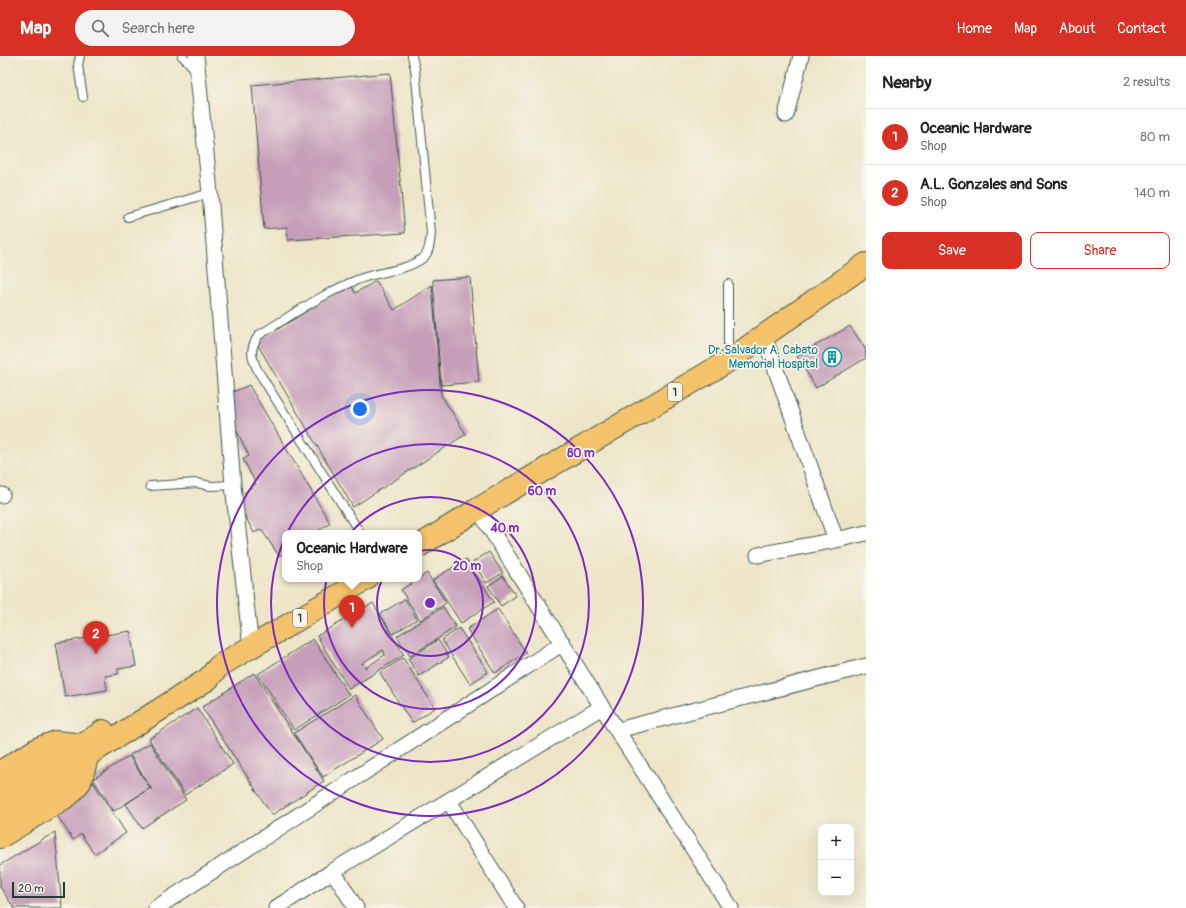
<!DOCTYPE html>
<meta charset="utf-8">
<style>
body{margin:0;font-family:Pangolin,sans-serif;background:#f2f2f2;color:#222}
.controls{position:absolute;right:12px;bottom:12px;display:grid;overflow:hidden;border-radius:8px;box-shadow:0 4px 16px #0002}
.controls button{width:36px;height:36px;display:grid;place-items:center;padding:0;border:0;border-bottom:1px solid #e0e0e0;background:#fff;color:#222;font:20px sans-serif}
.scale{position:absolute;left:12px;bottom:10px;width:53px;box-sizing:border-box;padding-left:4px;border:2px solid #1f3d34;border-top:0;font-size:11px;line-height:14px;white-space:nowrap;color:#1f3d34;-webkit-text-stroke:3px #f7f3e8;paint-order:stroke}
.you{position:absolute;left:360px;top:353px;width:14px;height:14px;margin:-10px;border:3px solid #fff;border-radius:50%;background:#1a73e8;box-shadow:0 0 0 6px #1a73e833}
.badge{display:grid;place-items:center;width:26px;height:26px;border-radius:50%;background:#d93025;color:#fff;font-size:13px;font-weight:700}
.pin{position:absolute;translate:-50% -33px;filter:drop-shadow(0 1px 2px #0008)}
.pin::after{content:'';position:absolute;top:21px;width:14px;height:12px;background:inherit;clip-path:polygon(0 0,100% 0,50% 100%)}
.popup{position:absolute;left:282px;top:474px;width:140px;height:52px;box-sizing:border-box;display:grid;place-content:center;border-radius:8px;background:#fff;filter:drop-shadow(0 1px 3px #0005);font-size:13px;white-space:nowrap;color:#767676}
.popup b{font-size:15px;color:#222}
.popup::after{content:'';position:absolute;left:50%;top:100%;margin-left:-8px;border:8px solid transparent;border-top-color:#fff}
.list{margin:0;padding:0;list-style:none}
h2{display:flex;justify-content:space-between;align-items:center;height:52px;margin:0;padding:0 16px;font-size:17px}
h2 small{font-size:13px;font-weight:400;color:#767676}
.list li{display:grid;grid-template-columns:26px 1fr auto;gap:12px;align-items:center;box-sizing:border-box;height:56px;padding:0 16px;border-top:1px solid #e0e0e0}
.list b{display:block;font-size:15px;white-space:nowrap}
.list p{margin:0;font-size:13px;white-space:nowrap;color:#767676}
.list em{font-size:13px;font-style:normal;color:#767676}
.actions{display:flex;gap:8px;padding:12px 16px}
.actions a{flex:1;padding:9px 0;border:1px solid #d93025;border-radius:8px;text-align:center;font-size:14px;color:#d93025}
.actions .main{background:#d93025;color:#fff}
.icon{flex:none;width:22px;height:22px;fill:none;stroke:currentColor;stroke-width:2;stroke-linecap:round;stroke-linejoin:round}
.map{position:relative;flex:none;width:866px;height:852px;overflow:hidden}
header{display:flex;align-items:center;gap:24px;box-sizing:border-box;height:56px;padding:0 20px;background:#d93025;color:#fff}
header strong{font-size:19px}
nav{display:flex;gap:22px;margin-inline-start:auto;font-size:14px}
.search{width:280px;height:36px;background:#f2f2f2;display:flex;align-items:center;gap:10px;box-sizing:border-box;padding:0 14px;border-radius:22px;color:#767676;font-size:15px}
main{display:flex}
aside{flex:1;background:#fff}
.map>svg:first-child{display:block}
</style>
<header>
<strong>Map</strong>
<div class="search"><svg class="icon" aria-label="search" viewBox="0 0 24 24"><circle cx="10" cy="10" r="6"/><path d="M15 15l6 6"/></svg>Search here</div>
<nav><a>Home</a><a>Map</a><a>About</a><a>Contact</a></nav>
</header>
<main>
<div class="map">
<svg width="866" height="852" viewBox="0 0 866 852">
<rect width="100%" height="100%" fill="#f7f3e8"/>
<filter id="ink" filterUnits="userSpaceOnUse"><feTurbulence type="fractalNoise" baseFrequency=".025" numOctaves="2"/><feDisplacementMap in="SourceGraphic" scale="8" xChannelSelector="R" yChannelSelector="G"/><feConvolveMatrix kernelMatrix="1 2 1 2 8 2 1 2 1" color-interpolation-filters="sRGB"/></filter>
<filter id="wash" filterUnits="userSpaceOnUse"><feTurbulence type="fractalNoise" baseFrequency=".012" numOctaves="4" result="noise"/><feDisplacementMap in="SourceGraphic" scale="16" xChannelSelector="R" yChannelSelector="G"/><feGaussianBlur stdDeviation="0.9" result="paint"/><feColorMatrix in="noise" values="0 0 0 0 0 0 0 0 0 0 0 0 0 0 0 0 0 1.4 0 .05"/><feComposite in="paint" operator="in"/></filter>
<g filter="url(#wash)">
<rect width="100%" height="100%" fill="#eee5c8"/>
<g id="blocks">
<path fill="#c69eb9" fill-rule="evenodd" d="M 390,17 L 405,177 L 288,184 L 287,171 L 264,173 L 252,29 Z
M 470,221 L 479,326 L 441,329 L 433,224 Z
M 376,225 L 394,254 L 432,229 L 441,339 L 466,378 L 353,451 L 256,286 L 351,228 L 355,237 Z
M 850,270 L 866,294 L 866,302 L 816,332 L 797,300 Z
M 249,329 L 330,467 L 315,477 L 285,477 L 285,496 L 279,500 L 261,473 L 254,477 L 236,443 L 256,428 L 243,403 L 249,400 L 235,371 L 231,337 Z
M 489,496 L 503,517 L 486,527 L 473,506 Z
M 466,503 L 494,546 L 461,567 L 433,524 Z
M 427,517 L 446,547 L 420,564 L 401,534 Z
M 503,520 L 516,540 L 501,550 L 488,530 Z
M 405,543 L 417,563 L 393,578 L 380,558 Z
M 373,547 L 404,599 L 349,633 L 317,580 ZM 383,594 L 385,599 L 365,612 L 362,607 Z
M 443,551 L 456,571 L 410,600 L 397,580 Z
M 498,553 L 526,597 L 495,617 L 467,573 Z
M 459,572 L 488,616 L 470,628 L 442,584 Z
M 130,575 L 136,610 L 118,613 L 118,618 L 105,620 L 107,634 L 65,641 L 56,587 Z
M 313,583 L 349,639 L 294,674 L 258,618 Z
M 438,584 L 449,601 L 419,620 L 408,603 Z
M 403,602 L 435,652 L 412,667 L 380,617 Z
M 254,617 L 324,725 L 272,759 L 202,651 Z
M 355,639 L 383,683 L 323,721 L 294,677 Z
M 197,652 L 233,708 L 185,739 L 149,683 Z
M 150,687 L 186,744 L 142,772 L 126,748 L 150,732 L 152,734 L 130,699 Z
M 129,700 L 150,732 L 114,755 L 93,723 Z
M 93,726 L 126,777 L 94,798 L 81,778 L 73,784 L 53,753 Z
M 55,776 L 62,852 L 14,852 L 0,831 L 0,809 Z"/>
</g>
</g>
<g filter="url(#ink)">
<use href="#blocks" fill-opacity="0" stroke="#3e564a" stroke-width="1"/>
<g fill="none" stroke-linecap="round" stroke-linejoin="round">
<g stroke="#3e564a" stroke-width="10">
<path id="service" d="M 80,0 L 78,9 L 83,41
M 182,0 L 197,15
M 128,161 L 210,137
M 728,302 L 728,228
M 150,430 L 197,427 L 211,430 L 233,429
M 360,477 L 258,315 C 251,301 249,293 259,279 C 291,260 322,238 357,224 C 378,215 404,216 423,202 C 430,197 430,185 431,177 L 415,13 L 412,0"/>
</g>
<g stroke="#3e564a" stroke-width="17">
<path id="minor" d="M 196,0 L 210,137 L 233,429 L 251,592
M 786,59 L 801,0
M 764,280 L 836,484 L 866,477
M 0,439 L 2,439
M 478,453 L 602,651 L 731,852
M 758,499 L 836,484
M 618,674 L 866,610
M 449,745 L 516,852
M 333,815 L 356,852
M 156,852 L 563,587
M 276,852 L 333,815 L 602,651"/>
</g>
<g stroke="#3e564a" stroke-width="24">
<path id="primary" d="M 0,738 L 49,707 L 83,689
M 0,759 L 59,722 L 88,699"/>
</g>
<g stroke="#3e564a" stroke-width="24">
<path id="trunk" d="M 419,490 L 478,453 L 728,305 L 866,208
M 0,716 L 39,692 L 56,686 L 83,689 L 103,675
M 0,781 L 69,739 L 80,726 L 88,699 L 208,623 L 219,610 L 366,523"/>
</g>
<use href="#service" stroke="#fff" stroke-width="8"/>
<use href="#minor" stroke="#fff" stroke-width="15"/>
<use href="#primary" stroke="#f3c26a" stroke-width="22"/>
<use href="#trunk" stroke="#f3c26a" stroke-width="22"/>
</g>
</g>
<g fill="none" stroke="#7b2cbf" stroke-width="2">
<circle cx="430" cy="547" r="53"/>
<circle cx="430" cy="547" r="106"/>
<circle cx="430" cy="547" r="159"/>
<circle cx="430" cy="547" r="213"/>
</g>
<defs>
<g id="building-ring" transform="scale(1)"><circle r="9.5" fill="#f7f3e8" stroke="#0f9aa8" stroke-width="1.5"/><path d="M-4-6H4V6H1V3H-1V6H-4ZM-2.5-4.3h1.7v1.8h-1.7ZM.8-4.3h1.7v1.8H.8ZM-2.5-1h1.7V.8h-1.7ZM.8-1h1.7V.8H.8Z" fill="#0f9aa8"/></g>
</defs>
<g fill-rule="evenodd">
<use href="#building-ring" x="832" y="301"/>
</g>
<g text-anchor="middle" stroke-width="3.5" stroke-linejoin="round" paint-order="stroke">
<g fill="#f7f3e8" stroke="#60746a" stroke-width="1">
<rect x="668" y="327" width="14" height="18" rx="3"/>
<rect x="293" y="553" width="14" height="18" rx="3"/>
</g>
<g font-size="11" font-weight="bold" fill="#1f3d34">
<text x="675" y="340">1</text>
<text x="300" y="566">1</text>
</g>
<g font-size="12" fill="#0d838f" stroke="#f7f3e8" text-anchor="end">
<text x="818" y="298">Dr. Salvador A. Cabato<tspan x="818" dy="14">Memorial Hospital</tspan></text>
</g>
</g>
<circle cx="430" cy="547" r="6" fill="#7b2cbf" stroke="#f7f3e8" stroke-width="2"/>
<g font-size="12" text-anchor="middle" font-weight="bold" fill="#7b2cbf" stroke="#f7f3e8" stroke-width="3.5" stroke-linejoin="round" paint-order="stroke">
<text x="581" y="401">80 m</text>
<text x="542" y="439">60 m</text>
<text x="505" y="476">40 m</text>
<text x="467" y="514">20 m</text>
</g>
</svg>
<div class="controls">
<button>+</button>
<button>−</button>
</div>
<div class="scale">20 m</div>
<div class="you"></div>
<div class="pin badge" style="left:352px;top:572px">1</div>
<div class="popup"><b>Oceanic Hardware</b>Shop</div>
<div class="pin badge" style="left:96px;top:598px">2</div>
</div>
<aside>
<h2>Nearby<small>2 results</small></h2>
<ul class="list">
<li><span class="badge">1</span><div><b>Oceanic Hardware</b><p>Shop</p></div><em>80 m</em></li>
<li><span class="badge">2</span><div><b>A.L. Gonzales and Sons</b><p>Shop</p></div><em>140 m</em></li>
</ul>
<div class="actions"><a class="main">Save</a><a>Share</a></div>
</aside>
</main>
